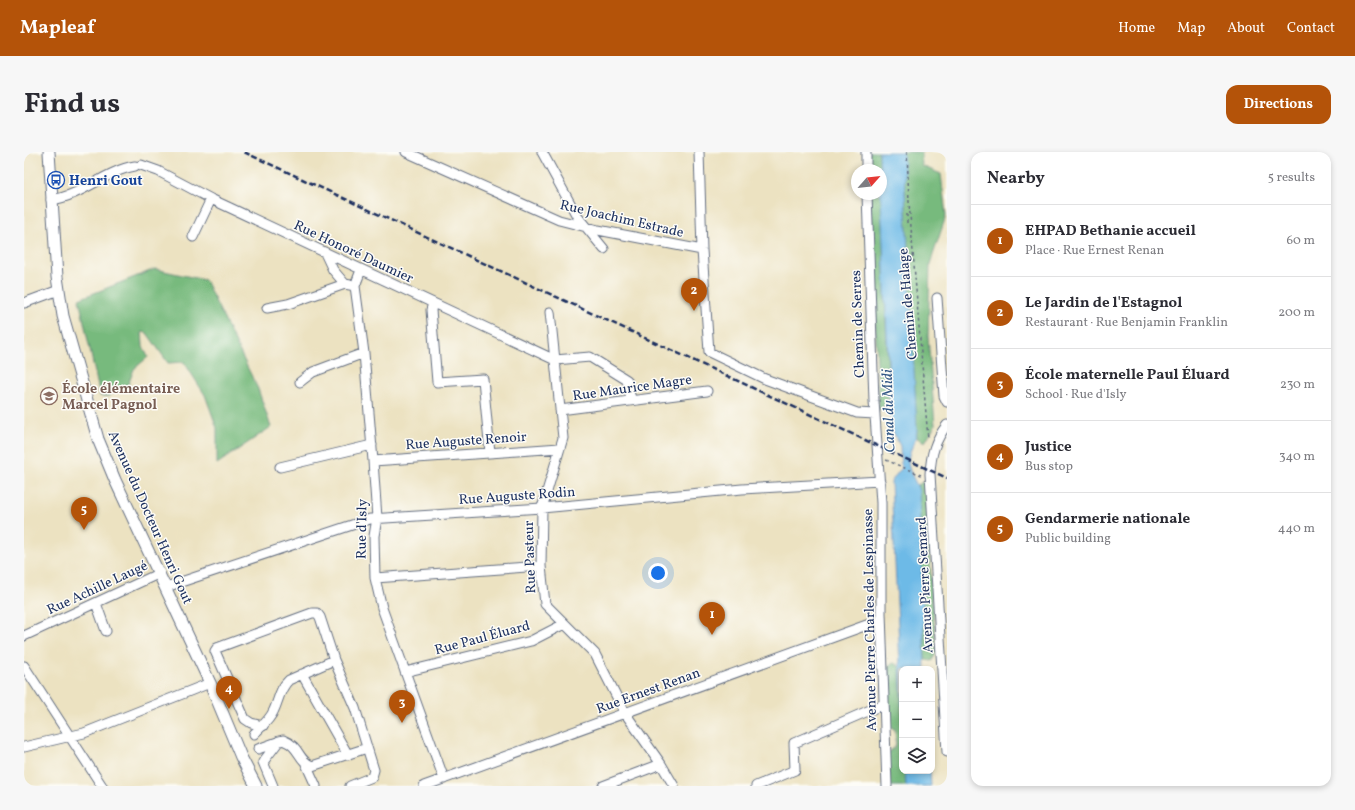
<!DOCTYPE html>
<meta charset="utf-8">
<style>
body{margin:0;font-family:Vollkorn,serif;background:#f7f7f7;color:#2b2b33}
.controls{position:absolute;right:12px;bottom:12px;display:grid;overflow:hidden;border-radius:8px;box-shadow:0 2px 6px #0003}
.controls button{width:36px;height:36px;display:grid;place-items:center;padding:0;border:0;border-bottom:1px solid #e1e1e2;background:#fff;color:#2b2b33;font:20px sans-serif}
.compass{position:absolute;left:827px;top:12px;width:36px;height:36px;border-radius:50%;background:#fff;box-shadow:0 2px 6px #0003;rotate:63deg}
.you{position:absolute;left:634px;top:421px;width:14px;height:14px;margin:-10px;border:3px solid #fff;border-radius:50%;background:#1a73e8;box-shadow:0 0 0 6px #1a73e833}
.badge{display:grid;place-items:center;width:26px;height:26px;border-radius:50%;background:#b45309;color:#fff;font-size:13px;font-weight:700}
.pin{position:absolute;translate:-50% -33px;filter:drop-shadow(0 1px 2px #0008)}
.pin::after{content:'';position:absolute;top:21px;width:14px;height:12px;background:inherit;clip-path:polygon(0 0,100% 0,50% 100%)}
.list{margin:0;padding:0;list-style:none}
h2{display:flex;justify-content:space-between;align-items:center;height:52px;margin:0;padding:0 16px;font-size:17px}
h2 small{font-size:13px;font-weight:400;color:#7c7c81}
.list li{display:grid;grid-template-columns:26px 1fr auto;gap:12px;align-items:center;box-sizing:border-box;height:72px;padding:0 16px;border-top:1px solid #e1e1e2}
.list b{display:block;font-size:15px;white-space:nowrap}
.list p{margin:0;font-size:13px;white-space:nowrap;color:#7c7c81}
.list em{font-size:13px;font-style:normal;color:#7c7c81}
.icon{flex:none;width:22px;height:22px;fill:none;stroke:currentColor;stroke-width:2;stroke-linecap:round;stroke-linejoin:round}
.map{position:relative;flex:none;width:923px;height:634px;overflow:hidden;border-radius:12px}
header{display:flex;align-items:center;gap:24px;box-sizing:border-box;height:56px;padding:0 20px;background:#b45309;color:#fff}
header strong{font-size:19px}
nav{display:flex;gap:22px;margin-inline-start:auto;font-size:14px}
.intro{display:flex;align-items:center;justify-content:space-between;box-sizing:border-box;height:96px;padding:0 24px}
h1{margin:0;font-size:28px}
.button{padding:10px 18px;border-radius:12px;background:#b45309;color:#fff;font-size:14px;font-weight:700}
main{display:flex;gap:24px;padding:0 24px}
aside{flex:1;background:#fff;border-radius:12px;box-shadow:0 2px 6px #0003}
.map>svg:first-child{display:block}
</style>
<header>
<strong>Mapleaf</strong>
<nav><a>Home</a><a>Map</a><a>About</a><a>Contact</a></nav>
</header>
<div class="intro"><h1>Find us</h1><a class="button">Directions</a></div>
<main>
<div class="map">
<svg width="923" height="634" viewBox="0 0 923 634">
<rect width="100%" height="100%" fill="#fdfcf7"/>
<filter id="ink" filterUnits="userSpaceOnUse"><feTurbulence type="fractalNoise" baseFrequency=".025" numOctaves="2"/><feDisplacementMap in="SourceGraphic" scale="8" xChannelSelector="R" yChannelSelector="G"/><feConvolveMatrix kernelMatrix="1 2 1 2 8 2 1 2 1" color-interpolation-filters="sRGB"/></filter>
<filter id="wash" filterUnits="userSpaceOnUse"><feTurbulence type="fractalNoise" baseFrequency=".012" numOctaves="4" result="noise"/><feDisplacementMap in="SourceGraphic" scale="16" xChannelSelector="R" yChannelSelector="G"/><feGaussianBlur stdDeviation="0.9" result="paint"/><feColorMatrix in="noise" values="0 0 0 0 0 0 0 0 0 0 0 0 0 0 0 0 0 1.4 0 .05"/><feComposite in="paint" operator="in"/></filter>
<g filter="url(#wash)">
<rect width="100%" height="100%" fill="#ece2c1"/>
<path fill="#77ba7d" stroke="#49746e" d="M 845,0 L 855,0 L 856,18 L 845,18 Z
M 879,0 L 897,0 L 898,14 L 917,22 L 922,64 L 906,112 L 904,184 L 911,273 L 901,290 L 893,286 Z
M 846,42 L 857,42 L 865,245 L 860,254 L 855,259 Z
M 131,117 L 181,128 L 234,237 L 247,275 L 193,312 L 193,276 L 181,243 L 160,210 L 144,211 L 123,181 L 118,180 L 119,194 L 124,205 L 110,217 L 104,233 L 92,236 L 85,244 L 76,244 L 55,147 Z
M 898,330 L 905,334 L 906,385 L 905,397 L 912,501 L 908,509 L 901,508 L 893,334 Z
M 870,511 L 877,516 L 878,619 L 881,619 L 882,634 L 866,634 L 864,601 L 872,594 L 871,577 L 864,575 L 861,518 L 864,514 Z"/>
<path fill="#6dbae7" stroke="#4474a2" d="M 855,0 L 879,0 L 893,278 C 892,287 889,292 886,300 C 880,316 891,326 895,339 L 901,517 L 878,517 L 878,554 L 867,330 L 877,316 L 876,294 L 867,276 Z
M 881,619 L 906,619 L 907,634 L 882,634 Z"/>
</g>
<g filter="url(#ink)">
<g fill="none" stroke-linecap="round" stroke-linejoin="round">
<g stroke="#646e81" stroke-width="11">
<path id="minor" d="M 382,0 L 535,68 L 574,78 L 678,98
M 518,0 L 553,64 L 580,97
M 675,0 L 678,98 L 685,200 L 741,227 L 833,261 L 851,262
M 842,0 L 842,18
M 117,13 L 134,19 L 187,47 L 531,208 L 566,205 L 603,228 L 607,248
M 843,42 L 850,249 L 857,351 L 857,461 L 863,634
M 27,48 C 58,44 81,19 111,14
M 169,85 L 187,47
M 301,101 L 309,118 L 321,132
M 337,118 L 331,134 L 340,201 L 349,309 L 353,366 L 350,384 L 351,426 L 358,456 L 420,627
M 913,146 L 920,244 L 923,250
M 0,151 L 35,138
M 409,151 L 407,158 L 413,230 L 459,227 L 466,301
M 243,156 L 264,152 L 321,132 L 331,134
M 526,160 L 539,286 L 518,356 L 517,414 L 521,452 L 571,502 L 601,561 L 637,612 L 650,634
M 276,230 L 289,220 L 340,201
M 536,258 L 683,239
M 923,273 C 911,288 907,302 906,322 L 923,600
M 349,309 L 536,296
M 256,315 L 348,293
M 351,426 L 517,414
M 142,435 L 346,367 L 518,356 L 718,337 L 856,329
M 72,451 L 82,479
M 0,484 L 136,421
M 0,514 L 78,634
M 381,520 L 507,489 L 540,472
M 278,522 L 324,603
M 239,574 L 227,571 L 221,567 L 191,499 L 193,496 L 288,461 L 293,461 L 296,465 L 310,508 L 331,556 L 350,618 L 348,625 L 326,634
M 230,582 C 237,575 246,568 250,558 C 255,547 256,536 265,528 L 310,508
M 0,595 L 60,581 L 186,531
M 234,597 L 259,588 C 277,595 273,608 288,614 L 343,596
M 282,612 L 292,634
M 249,634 L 239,610 L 255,589
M 400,634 L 851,470 L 857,470
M 579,634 L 637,612
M 732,634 L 771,618 L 770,591 L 860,552"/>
</g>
<g stroke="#646e81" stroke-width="13">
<path id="major" d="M 25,0 L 33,125 L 39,164 L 74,287 L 91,328 L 186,531 L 217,605 L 232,634"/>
</g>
<path stroke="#646e81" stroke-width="1.5" stroke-dasharray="3 3" stroke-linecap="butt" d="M 883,0 L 885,50 L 904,287
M 883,62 L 883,73
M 862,308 L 897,323"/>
<use href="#minor" stroke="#fff" stroke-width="9"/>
<use href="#major" stroke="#fff" stroke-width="11"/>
<path stroke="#1b2f5e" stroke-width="2.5" stroke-dasharray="6 3" stroke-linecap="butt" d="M 220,0 L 923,326"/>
</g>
</g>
<defs>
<g id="bus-ring" transform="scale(0.9)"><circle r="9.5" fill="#fdfcf7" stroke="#1a4fb4" stroke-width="1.5"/><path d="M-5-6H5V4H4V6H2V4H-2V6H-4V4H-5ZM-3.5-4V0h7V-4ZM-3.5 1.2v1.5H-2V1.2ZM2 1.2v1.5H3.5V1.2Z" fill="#1a4fb4"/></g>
<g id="school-ring" transform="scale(0.9)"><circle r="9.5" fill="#fdfcf7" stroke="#8d6e63" stroke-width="1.5"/><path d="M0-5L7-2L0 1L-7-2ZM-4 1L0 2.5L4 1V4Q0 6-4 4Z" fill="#8d6e63"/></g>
</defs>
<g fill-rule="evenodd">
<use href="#bus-ring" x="32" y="28"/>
<use href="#school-ring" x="25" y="244"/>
</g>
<g text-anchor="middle" stroke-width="3" stroke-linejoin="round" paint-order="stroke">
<g font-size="14" font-weight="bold" fill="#164399" stroke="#fdfcf7" text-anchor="start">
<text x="45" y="33">Henri Gout</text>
</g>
<g font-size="14" fill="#1b2f5e" stroke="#fdfcf7">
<text transform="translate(598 66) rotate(13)" y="5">Rue Joachim Estrade</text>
<text transform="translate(330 99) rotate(25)" y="5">Rue Honoré Daumier</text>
<text transform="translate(883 152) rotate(-95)" y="5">Chemin de Halage</text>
<text transform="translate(833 172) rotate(-92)" y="5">Chemin de Serres</text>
<text transform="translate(608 235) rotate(-8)" y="5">Rue Maurice Magre</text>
<text transform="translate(442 288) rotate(-4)" y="5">Rue Auguste Renoir</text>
<text transform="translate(493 343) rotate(-4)" y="5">Rue Auguste Rodin</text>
<text transform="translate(127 365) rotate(66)" y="5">Avenue du Docteur Henri Gout</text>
<text transform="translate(337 377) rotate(-89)" y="5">Rue d'Isly</text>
<text transform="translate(505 405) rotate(-92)" y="5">Rue Pasteur</text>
<text transform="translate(900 433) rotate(-93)" y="5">Avenue Pierre Semard</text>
<text transform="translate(73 435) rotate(-25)" y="5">Rue Achille Laugé</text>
<text transform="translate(845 468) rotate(-91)" y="5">Avenue Pierre Charles de Lespinasse</text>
<text transform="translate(458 485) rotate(-15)" y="5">Rue Paul Éluard</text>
<text transform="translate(624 538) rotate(-20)" y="5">Rue Ernest Renan</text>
</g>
<g font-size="14" font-weight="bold" fill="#785e54" stroke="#fdfcf7" text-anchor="start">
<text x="38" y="241">École élémentaire<tspan x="38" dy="16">Marcel Pagnol</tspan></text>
</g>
<g font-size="15" font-style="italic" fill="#345987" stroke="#fdfcf7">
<text transform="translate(864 259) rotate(-92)" y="5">Canal du Midi</text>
</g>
</g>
</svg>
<div class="controls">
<button>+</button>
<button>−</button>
<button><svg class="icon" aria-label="layers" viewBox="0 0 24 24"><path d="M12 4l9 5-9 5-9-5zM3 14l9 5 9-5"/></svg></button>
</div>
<svg class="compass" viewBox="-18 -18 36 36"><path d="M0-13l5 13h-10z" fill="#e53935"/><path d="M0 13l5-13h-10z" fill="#7c7c81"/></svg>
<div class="you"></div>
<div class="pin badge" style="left:688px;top:483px">1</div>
<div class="pin badge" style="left:670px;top:159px">2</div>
<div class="pin badge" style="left:378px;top:571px">3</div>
<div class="pin badge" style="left:205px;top:557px">4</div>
<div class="pin badge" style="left:60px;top:378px">5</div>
</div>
<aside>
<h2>Nearby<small>5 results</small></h2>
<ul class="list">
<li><span class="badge">1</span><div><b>EHPAD Bethanie accueil</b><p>Place · Rue Ernest Renan</p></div><em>60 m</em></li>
<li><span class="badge">2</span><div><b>Le Jardin de l'Estagnol</b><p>Restaurant · Rue Benjamin Franklin</p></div><em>200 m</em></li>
<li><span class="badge">3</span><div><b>École maternelle Paul Éluard</b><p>School · Rue d'Isly</p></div><em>230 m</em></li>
<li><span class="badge">4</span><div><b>Justice</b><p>Bus stop</p></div><em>340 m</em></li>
<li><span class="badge">5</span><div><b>Gendarmerie nationale</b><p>Public building</p></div><em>440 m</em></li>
</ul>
</aside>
</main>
